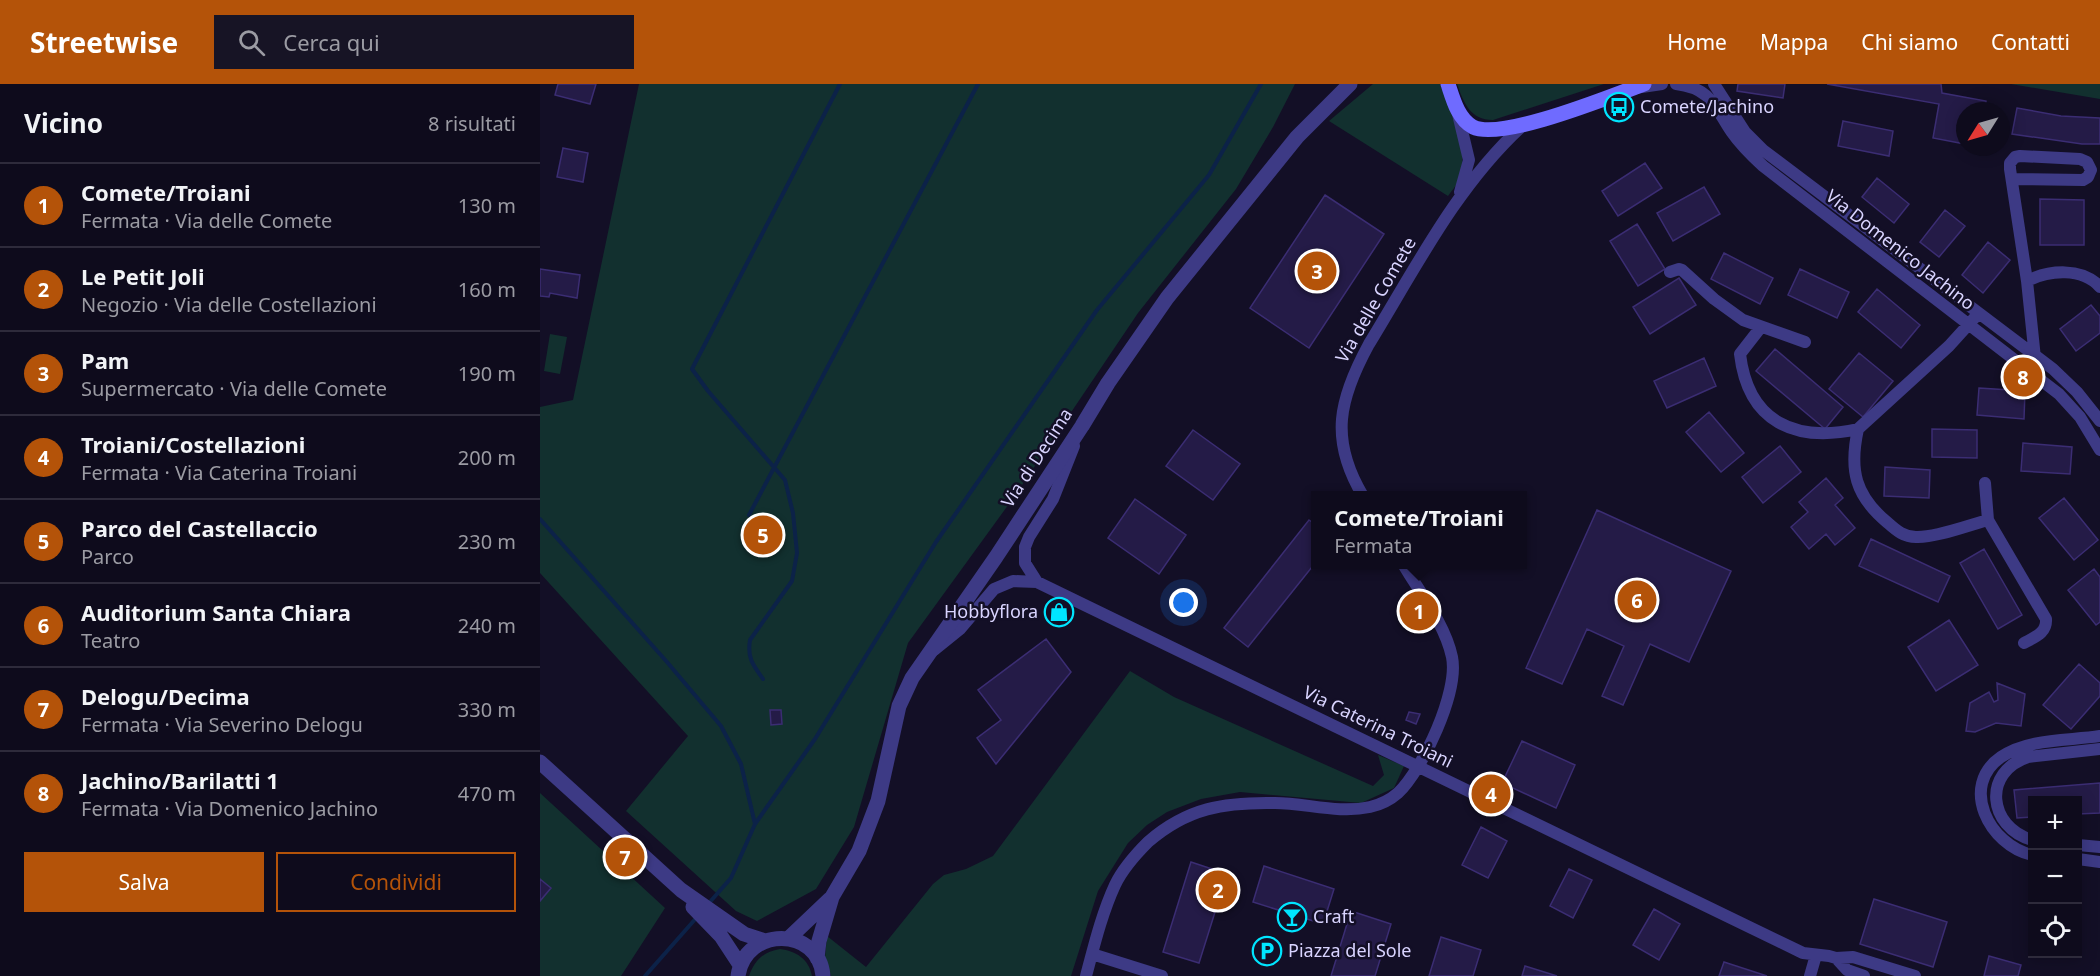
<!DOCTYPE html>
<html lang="it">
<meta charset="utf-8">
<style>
body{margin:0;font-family:"Noto Sans",sans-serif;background:#171425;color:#f1f3f6}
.controls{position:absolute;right:18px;bottom:18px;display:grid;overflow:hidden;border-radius:0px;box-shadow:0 3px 15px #0003}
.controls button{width:54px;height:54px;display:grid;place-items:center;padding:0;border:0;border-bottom:2px solid #2e2b3b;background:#0e0b1c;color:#f1f3f6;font:30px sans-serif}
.compass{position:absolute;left:1416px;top:18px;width:54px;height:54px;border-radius:50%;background:#0e0b1c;box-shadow:0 3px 15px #0003;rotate:233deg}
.you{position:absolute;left:644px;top:519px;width:21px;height:21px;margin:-15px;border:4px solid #fff;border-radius:50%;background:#1a73e8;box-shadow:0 0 0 9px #1a73e833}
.badge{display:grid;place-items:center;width:39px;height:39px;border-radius:50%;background:#b45309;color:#fff;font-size:20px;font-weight:700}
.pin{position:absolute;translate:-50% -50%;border:3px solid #fff;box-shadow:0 2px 6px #0006}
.popup{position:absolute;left:771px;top:407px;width:216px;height:78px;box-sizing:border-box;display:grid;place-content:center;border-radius:0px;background:#0e0b1c;filter:drop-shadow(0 2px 4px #0005);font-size:20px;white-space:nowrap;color:#9b9ba3}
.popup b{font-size:22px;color:#f1f3f6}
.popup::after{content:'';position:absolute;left:50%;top:100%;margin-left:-12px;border:12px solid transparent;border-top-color:#0e0b1c}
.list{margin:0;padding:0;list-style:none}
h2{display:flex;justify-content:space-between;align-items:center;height:78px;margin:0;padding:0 24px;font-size:26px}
h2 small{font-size:20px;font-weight:400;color:#9b9ba3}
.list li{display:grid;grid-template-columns:39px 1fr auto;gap:18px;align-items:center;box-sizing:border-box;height:84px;padding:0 24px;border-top:2px solid #2e2b3b}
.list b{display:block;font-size:22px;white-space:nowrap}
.list p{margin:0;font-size:20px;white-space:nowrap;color:#9b9ba3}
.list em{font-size:20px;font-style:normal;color:#9b9ba3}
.actions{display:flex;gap:12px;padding:18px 24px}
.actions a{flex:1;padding:14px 0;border:2px solid #b45309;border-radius:0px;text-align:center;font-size:21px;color:#b45309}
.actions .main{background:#b45309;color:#fff}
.icon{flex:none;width:33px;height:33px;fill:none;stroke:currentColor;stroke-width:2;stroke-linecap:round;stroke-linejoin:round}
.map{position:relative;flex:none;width:1560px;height:892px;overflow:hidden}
header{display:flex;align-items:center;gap:36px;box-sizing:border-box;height:84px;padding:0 30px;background:#b45309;color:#fff}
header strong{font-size:28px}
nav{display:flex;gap:33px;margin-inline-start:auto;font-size:21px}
.search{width:420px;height:54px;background:#171425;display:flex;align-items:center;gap:15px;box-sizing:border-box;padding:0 21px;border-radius:0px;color:#9b9ba3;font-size:22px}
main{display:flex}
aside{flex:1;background:#0e0b1c}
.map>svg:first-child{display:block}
</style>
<header>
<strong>Streetwise</strong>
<div class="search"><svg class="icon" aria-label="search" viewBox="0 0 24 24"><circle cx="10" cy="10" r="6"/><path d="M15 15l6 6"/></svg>Cerca qui</div>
<nav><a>Home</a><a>Mappa</a><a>Chi siamo</a><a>Contatti</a></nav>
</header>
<main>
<aside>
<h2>Vicino<small>8 risultati</small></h2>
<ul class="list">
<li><span class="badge">1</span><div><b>Comete/Troiani</b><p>Fermata · Via delle Comete</p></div><em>130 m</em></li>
<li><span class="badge">2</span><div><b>Le Petit Joli</b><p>Negozio · Via delle Costellazioni</p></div><em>160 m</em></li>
<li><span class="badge">3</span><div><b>Pam</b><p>Supermercato · Via delle Comete</p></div><em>190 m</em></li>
<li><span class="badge">4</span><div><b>Troiani/Costellazioni</b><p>Fermata · Via Caterina Troiani</p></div><em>200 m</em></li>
<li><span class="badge">5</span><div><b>Parco del Castellaccio</b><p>Parco</p></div><em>230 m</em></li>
<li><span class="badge">6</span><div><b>Auditorium Santa Chiara</b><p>Teatro</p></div><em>240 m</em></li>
<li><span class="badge">7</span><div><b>Delogu/Decima</b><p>Fermata · Via Severino Delogu</p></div><em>330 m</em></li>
<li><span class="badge">8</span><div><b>Jachino/Barilatti 1</b><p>Fermata · Via Domenico Jachino</p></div><em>470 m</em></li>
</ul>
<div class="actions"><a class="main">Salva</a><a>Condividi</a></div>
</aside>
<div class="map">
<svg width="1560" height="892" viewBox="0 0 1560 892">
<rect width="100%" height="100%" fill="#130f26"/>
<path fill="#12302f" d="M 99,0 L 755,0 L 733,43 L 696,105 L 598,229 L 474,413 L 368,559 L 314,743 L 276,805 L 217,837 L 196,827 L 86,727 L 148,652 L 0,489 L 0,323 L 33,316 Z
M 833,0 L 900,0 C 910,23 928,67 921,92 C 919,99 912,106 908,112 L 789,37 Z
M 917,0 L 1064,0 L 953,36 C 930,36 924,19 917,0 Z
M 1471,0 L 1560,0 L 1560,15 Z
M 10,250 L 27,253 L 20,290 L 4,287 Z
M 590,587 L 634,613 L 833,702 L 844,691 L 838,671 L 864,682 L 854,704 L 821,719 L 700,708 L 661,715 L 627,728 L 607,741 L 588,759 L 558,807 L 531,892 L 291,892 L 285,873 L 287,852 L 326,883 L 393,800 L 404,791 L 426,785 L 453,772 Z
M 0,709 L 125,824 L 81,892 L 0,892 Z
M 240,865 C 256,867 269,875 272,892 L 209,892 C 215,876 223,868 240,865 Z"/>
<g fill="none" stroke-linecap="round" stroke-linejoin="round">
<path stroke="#0c2248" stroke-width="4" d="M 209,431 L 438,0
M 0,435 L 127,578 L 181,642 L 201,680 L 215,740
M 223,595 C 213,581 207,574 210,556 L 252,497 L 257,469 L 253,429 L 245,396 L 168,307 L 152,285 L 300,0
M 169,819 L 191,794 L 215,740 L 275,655 L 396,458 L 557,226 L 669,91 L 721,0
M 105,892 L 158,832"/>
</g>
<path fill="#241b47" stroke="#3b2d73" stroke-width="1.5" d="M 18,0 L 56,0 L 50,20 L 15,11 Z
M 1198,0 L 1245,0 L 1243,14 L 1197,7 Z
M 1287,0 L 1401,0 L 1402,9 L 1446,17 L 1445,27 L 1425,27 L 1425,60 L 1393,54 L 1399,20 Z
M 1477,24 L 1521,32 L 1560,34 L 1560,60 L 1542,60 L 1472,50 Z
M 1303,37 L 1353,47 L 1349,72 L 1298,62 Z
M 23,64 L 48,69 L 43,98 L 17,93 Z
M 1105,79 L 1122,104 L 1078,132 L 1062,107 Z
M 1337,94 L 1369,120 L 1354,139 L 1322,113 Z
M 1164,103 L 1180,130 L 1133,157 L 1117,129 Z
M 785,111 L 844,150 L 769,264 L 710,224 Z
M 1500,115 L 1544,116 L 1544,161 L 1500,161 Z
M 1405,126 L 1425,142 L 1399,173 L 1380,158 Z
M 1097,140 L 1125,185 L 1098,202 L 1070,157 Z
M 1448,158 L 1470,176 L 1443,209 L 1422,191 Z
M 1184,169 L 1233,194 L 1220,220 L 1171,195 Z
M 0,185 L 40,191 L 37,214 L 10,209 L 9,213 L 0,212 Z
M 1260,185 L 1309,208 L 1297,234 L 1248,211 Z
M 1139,194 L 1156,221 L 1110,250 L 1093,223 Z
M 1337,205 L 1380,241 L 1361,264 L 1318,228 Z
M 1551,221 L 1560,232 L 1560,249 L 1536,267 L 1520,245 Z
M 1235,265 L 1303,323 L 1285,345 L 1216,287 Z
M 1319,269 L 1353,297 L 1323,333 L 1289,305 Z
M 1164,274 L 1176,302 L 1127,324 L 1114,297 Z
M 1439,304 L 1485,307 L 1484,335 L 1437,331 Z
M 1169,328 L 1204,369 L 1181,388 L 1146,348 Z
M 1392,345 L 1437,346 L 1437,374 L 1392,373 Z
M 653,346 L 700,380 L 673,416 L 626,382 Z
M 1483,359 L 1532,363 L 1530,390 L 1481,387 Z
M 1240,362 L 1261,388 L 1223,419 L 1202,393 Z
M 1345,383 L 1390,386 L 1389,414 L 1344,412 Z
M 1286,394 L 1303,414 L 1295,421 L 1315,444 L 1295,461 L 1286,450 L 1269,465 L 1251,443 L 1268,428 L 1259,418 Z
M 1524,414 L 1558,456 L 1534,476 L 1499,434 Z
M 595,415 L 646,451 L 619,490 L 568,454 Z
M 1057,426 L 1191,487 L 1149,578 L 1110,560 L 1083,621 L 1062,612 L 1084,562 L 1047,545 L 1022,600 L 986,584 Z
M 769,436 L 776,441 L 776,478 L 708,563 L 684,544 Z
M 1331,455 L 1410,492 L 1398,518 L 1319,482 Z
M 1444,465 L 1482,531 L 1458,545 L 1420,479 Z
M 1554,485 L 1560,493 L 1560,538 L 1556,541 L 1528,506 Z
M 1409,536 L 1438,581 L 1396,607 L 1368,563 Z
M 506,555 L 531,588 L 456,680 L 437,654 L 461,636 L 438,606 Z
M 1539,580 L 1560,599 L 1560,612 L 1531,645 L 1503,621 Z
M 1457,599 L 1485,610 L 1481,642 L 1456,639 L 1435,648 L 1426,647 L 1430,619 L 1449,608 L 1454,618 L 1458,616 Z
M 230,626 L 241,626 L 242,640 L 231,641 Z
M 869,628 L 880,630 L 876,640 L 866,636 Z
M 982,657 L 1035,681 L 1016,724 L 962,699 Z
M 1560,699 L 1560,729 L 1538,730 L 1538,716 L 1492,716 L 1492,733 L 1477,734 L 1474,706 Z
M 941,743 L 967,757 L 948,794 L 922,781 Z
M 651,778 L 687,790 L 659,879 L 623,868 Z
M 724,782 L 794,805 L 783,840 L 713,818 Z
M 1029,785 L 1052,796 L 1033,834 L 1010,822 Z
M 0,795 L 11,804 L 0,817 Z
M 1334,815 L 1407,838 L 1393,883 L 1320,860 Z
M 1114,825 L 1140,840 L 1119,876 L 1093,861 Z
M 811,827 L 851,840 L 835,892 L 791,892 Z
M 901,853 L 941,866 L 933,892 L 889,892 Z
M 1449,872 L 1481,881 L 1478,892 L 1444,892 Z
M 1184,878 L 1227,892 L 1179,892 Z
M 985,882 L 1017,892 L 982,892 Z"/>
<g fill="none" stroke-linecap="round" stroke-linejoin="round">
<path stroke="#3d3a85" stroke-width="12" d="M 1136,0 C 1170,4 1174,21 1191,47 C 1200,60 1211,71 1223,82 L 1519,310 L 1540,333 L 1560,366
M 1174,0 L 1205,48 L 1223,66 L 1513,285 L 1537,308 L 1560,337
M 1095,4 L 1122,0
M 918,30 L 929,76 L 920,108
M 1472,95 L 1543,96 L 1548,93 L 1551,86 L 1547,78 L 1540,75 L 1480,72 L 1475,73 L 1470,79 L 1470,85 L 1487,197 L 1495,274
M 1130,188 L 1139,185 L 1142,186 L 1174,215 L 1203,236 L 1265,258
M 1487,197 C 1509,186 1542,183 1560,203
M 1438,230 L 1409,262 L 1318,345 C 1309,386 1315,412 1348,439 C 1357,447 1364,453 1376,453 C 1395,454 1429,441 1448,436 L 1506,535 C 1507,549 1495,553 1484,559
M 1221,243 L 1200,270 C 1208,338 1255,359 1318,345
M 1445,399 L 1448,436
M 823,412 C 789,355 799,315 829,260 C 875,185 916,103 981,43
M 497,498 L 485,479 L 485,463 L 489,453 L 513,415 L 534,362
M 394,566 L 420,545 L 454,505 L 473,497 L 497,498 L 1263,869 L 1289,872 L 1296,874 L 1313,873 L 1375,892
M 1492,756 C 1448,743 1442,688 1488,673 L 1560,665
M 1538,761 L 1560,763
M 1492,771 C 1449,761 1419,702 1461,673 C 1489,654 1528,657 1560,652
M 1538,775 L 1560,778
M 552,870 L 622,892
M 1296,874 L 1307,886 L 1324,892
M 546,892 C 554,862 562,829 575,801 C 583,784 595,771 608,758 C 647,724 684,718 735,719 C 766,719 798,730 830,723 C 839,721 850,716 858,709 C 883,685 919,608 912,573 C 905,540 880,509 863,480
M 1270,892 L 1276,871"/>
<path stroke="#3d3a85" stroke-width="15" d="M 0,678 L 141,806 L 204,850 L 225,857
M 153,823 L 181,852 L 200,881
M 249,854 L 290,815
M 277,874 L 279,857 L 292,813 L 319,767 L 338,717 L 359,622 L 372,594 L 456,473 L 542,342 L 568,299 L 627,214 L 757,53 L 810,0
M 198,892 C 205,842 279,842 283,892"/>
<path stroke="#6f6bff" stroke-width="15" d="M 908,0 C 913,15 918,35 933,43 C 962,57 1071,12 1104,0"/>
</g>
<defs>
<g id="bus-ring" transform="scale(1.5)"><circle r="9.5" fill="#130f26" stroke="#00e5ff" stroke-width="1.5"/><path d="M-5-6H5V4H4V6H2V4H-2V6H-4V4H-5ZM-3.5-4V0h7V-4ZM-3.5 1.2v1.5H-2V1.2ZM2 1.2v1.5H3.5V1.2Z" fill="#00e5ff"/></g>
<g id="shop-ring" transform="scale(1.5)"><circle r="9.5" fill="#130f26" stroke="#00e5ff" stroke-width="1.5"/><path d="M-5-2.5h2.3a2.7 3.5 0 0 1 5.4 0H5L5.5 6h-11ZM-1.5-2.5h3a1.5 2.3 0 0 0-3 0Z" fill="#00e5ff"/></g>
<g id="bar-ring" transform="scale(1.5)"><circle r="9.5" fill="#130f26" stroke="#00e5ff" stroke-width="1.5"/><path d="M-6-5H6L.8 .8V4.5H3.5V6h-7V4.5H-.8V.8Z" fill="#00e5ff"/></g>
<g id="parking-ring" transform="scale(1.5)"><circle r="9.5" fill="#130f26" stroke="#00e5ff" stroke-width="1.5"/><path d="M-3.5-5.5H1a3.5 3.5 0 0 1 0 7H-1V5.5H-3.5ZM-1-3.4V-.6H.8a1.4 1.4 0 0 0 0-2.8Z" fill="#00e5ff"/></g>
</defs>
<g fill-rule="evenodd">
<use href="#bus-ring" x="1079" y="23"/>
<use href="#shop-ring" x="519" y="528"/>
<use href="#bar-ring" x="752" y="833"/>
<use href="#parking-ring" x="727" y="867"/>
</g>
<g text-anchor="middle" stroke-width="5" stroke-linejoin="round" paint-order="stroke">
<g font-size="18" fill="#d9d4ff" stroke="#130f26" text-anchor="start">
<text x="1100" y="29">Comete/Jachino</text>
<text x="498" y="534" text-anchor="end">Hobbyflora</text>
<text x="773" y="839">Craft</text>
<text x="748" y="873">Piazza del Sole</text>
</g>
<g font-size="18" fill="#d9d4ff" stroke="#130f26">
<text transform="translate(1360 166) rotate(38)" y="6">Via Domenico Jachino</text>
<text transform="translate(836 216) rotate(-60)" y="6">Via delle Comete</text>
<text transform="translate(497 374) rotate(-57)" y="6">Via di Decima</text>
<text transform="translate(838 643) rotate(26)" y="6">Via Caterina Troiani</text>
</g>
</g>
</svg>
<div class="controls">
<button>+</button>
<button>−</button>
<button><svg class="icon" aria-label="locate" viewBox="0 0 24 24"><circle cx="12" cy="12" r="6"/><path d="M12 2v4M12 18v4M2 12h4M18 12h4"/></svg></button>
</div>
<svg class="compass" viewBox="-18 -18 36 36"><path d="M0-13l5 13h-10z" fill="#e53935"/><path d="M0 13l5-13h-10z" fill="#9b9ba3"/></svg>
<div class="you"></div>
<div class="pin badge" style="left:879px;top:527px">1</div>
<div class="popup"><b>Comete/Troiani</b>Fermata</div>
<div class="pin badge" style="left:678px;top:806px">2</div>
<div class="pin badge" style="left:777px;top:187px">3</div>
<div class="pin badge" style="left:951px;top:710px">4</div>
<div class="pin badge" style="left:223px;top:451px">5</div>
<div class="pin badge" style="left:1097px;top:516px">6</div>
<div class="pin badge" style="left:85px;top:773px">7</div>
<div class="pin badge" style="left:1483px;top:293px">8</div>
</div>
</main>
